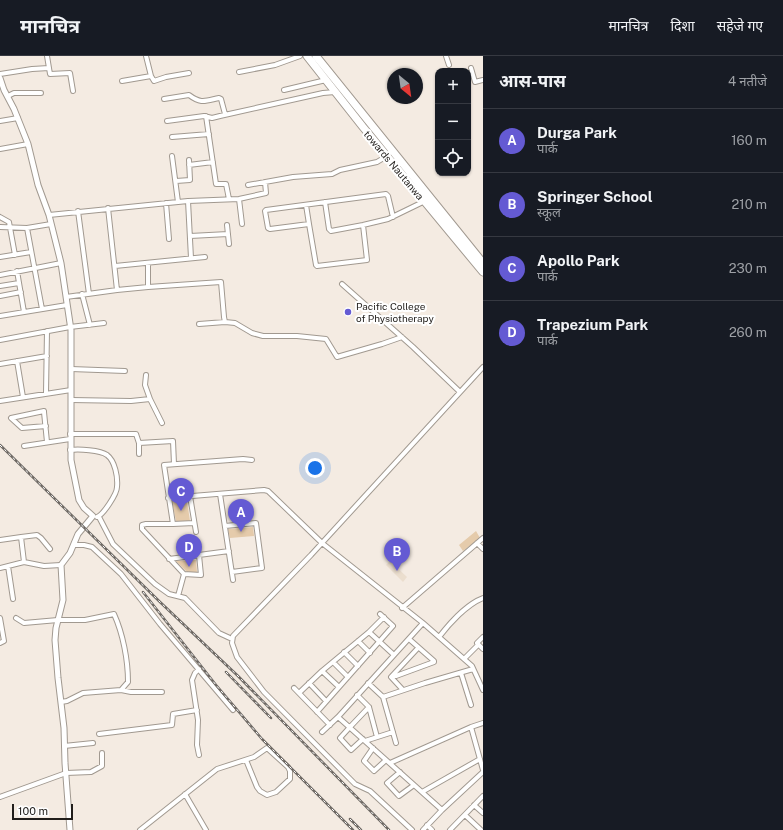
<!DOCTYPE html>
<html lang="hi">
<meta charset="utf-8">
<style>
body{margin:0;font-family:"Public Sans","Noto Sans Devanagari",sans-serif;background:#242831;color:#f1f3f6}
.controls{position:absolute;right:12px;top:12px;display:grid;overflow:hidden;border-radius:8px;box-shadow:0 1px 3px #0004}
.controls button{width:36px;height:36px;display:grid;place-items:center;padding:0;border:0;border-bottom:1px solid #363941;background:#171b24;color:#f1f3f6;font:20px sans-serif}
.compass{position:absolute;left:387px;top:12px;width:36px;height:36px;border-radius:50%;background:#171b24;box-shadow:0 1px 3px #0004;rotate:151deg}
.scale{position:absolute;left:12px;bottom:10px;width:61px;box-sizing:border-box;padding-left:4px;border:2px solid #211e1b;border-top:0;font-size:11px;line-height:14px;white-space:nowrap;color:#211e1b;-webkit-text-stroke:3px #fff;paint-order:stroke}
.you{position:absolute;left:315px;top:412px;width:14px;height:14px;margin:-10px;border:3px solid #fff;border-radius:50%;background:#1a73e8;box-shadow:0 0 0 6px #1a73e833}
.badge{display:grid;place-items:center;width:26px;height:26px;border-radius:50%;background:#645ad3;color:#fff;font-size:13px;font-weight:700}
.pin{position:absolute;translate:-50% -33px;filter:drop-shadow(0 1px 2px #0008)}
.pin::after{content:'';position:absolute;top:21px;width:14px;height:12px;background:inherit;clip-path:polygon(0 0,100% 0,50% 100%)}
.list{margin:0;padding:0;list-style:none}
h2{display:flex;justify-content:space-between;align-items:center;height:52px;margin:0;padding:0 16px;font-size:17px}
h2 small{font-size:13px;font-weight:400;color:#9ea1a6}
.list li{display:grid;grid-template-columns:26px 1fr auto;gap:12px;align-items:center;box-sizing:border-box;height:64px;padding:0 16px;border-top:1px solid #363941}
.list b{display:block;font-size:15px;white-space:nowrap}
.list p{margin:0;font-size:13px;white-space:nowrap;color:#9ea1a6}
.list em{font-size:13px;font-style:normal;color:#9ea1a6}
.icon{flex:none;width:22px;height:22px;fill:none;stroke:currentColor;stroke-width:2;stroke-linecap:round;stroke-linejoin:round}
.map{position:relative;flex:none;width:483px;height:774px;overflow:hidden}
header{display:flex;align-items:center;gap:24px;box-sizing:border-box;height:56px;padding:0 20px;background:#171b24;border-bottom:1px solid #363941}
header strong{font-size:19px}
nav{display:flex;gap:22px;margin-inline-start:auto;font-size:14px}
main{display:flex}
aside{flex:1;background:#171b24}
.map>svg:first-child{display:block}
</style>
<header>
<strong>मानचित्र</strong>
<nav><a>मानचित्र</a><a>दिशा</a><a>सहेजे गए</a></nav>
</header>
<main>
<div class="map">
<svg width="483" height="774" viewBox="0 0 483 774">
<rect width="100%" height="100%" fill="#f4ebe2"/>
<path fill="#ebdece" d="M 390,505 L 407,521 L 403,526 L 386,509 Z"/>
<path fill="#e5cbab" d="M 172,445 L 187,445 L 190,465 L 176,465 Z
M 253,471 L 254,480 L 230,482 L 228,473 Z
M 476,475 L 480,482 L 463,495 L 459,489 Z
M 196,504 L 197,516 L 187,516 L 176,505 Z"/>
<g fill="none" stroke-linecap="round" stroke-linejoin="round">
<g stroke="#a19990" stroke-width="6">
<path id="minor" d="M 47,0 L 50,18 L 70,17 L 73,35
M 446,0 L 449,9
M 471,12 L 475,26 L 483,24
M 239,16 L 275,9 L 300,0
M 0,18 L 32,13 L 49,12
M 151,20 L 154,25 L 166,21 L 189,17
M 122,25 L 151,20 L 146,0
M 284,34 L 326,24
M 8,40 L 14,37 L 41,37
M 164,43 L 189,39 C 201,48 205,45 219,42 L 221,43 L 225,58
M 206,60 L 216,128 L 226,128 L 229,143
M 0,65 L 18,62
M 167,65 L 204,60 L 212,62 L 220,60 L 323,37 L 335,36
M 172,81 L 209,78
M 0,93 L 28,88
M 172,100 L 178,146
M 189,109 L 213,106
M 176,125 L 190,124 L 189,104
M 248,129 L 293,121 L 332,118 L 340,114 L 377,106 L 387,100
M 239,143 L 242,168
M 188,145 L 191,202
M 325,146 L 329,173 L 331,175 L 363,169 L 388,163 L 425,145
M 166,147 L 169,183
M 306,149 L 309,168 L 270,173 L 268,172 L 265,155 L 266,154 L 386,138 L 388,140 L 393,161
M 78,155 L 89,238
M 49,159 L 188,145 L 239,143 L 266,137 L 265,126
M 0,161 L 9,166 L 15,199
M 309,168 L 316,209 L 317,210 L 367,204 L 363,169
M 227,169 L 229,188
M 0,171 L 27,172 L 51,168
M 27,172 L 42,253
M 190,180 L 228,178
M 0,201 L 31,196
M 148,207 L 148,231
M 115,210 L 205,201
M 17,215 L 24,256
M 0,219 L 61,207
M 342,228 L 413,291 L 460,336
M 0,230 L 19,227
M 117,234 L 148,231 L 221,226 L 224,261 L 225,266 L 235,267 L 252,277 L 263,280 L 297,280 L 326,283 L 337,301 L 382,288 L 402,281
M 82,238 L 90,269
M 0,240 L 21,236
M 66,241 L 117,234 L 108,152
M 0,260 L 67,249
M 199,268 L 225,266
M 0,284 L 70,271 L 104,267
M 17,305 L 23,341
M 0,308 L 47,300
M 71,313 L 125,315
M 146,319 L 145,329 L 150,343
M 46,337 L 47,275
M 71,344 L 131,345 L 150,343 L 162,367
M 0,345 L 71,334
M 46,370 L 22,372 L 11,362 L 44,355 L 44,356 L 47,386
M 70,378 L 136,378 L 139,387 L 173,385 L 174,408
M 139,387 L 139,398
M 24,390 L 70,383
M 70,394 C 79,393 100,394 107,399 C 115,405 118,421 117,431 C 117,438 103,459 97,461
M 220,438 L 233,524
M 190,440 L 196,476
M 168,442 L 264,434 L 268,435 L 322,487 L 423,567 L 472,610 L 483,634
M 99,461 L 113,488 L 155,528 L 169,538 L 185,542 L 219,577 L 232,583
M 173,468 L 194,467
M 225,470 L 256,467 L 262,512 L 232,516
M 21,481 L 37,479 L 41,482 L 50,493
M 0,484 L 21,481 L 24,506 L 0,512
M 477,487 L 483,493
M 74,489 L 84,489 L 92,491 L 121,518 L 160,568 L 233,654
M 199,499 L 201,519 L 184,518 L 142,473 L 142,469 L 146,468 L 173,468 L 164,409 L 243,403 L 252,404
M 169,503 L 229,495
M 24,506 L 44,510 L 61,509
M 8,510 L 13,543
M 178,540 L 184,518
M 402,552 L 483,482
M 384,561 L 369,576 L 394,599
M 0,562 L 4,585 L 0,587
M 16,562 L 24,567 L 58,564 L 85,564 L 114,558 C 123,578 128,604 128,626 L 121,634
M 423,567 L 338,661 L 442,754
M 439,581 C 449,568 467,548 483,542
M 483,581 L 477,587 L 483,593
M 358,585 L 370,597
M 344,596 L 358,610
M 464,603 L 478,589
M 333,606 L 348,621
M 322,615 L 339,631
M 461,617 L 471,649
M 393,620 L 396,620 L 434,606 L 434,605 L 409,583
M 309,627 L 326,645
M 368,627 L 383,641 L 396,687
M 294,632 L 330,669
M 403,634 L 391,621 L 418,592
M 299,637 L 322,615 L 369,576
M 357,639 L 369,651 L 377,681
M 383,641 L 425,627 L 473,613
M 61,646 L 67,645 L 83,637 L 121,634 L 131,636 L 162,636
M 317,656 L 393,570 L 380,558
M 483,667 L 471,671 L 483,714
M 350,671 L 340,682 L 351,694 L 363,683
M 350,671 L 369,651
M 322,676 L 338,661
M 99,678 L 172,669 L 173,658 L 197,654
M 365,685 L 393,676
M 64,690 L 93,687
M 373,692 L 364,705 L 374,715 L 386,704
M 199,699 L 197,689 L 198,664 L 192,624 L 195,617 L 199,613
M 390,707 L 471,671
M 400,716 L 387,727 L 398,739 L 399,740 L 414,729
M 422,736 L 480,703
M 185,738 L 206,774
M 0,741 L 66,717 L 91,716 L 102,710 L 102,697
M 474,749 L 483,757
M 465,759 L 481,774
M 427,769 L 432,774
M 140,774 L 217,713 L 254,701 L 267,692 L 288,711 L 290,715 L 290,723 L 276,736 L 267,739 L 260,735 L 257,731 L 246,704
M 412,774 L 370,735 L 355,728 L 264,636 L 237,601 L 232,587 L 233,580 L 311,499 L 483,311
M 423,774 L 442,754 L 483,716
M 450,774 L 483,740"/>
</g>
<g stroke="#a19990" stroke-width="7">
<path id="tertiary" d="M 0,22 L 4,34 L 14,53 L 28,88 L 38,129 L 49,159 L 61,207 L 71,274 L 71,404 L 79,444 L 84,452 L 93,460 L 78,478 L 70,497 L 61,509 L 63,544 L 56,572 L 55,584 L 58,622 L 64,672 L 65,707 L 70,774"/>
</g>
<g stroke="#a19990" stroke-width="9">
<path id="primary" d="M 307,0 L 363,71 L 483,216
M 316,0 L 483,207"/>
</g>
<use href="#minor" stroke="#fff" stroke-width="4"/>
<use href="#tertiary" stroke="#fff" stroke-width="5"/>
<use href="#primary" stroke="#fff" stroke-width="7"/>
<g stroke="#6d6863" stroke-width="2.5">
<path id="rail" d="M 0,389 L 160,546 L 238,620 L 389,774
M 143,536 L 216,629 L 262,683 L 353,774
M 226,616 L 271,662
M 350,763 L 361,774"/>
</g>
<use href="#rail" stroke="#fff" stroke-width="1" stroke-dasharray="3" stroke-linecap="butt"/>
</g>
<circle fill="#645ad3" stroke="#fff" stroke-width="1.5" cx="348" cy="256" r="4"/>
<g text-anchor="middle" stroke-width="4" stroke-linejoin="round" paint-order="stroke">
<g font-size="10" fill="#211e1b" stroke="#fff">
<text transform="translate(394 109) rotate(50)" y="4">towards Nautanwa</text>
</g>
<g font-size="10" fill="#211e1b" stroke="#fff" text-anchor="start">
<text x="356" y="254">Pacific College<tspan x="356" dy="12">of Physiotherapy</tspan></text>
</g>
</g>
</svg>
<div class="controls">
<button>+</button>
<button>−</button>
<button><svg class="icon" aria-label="locate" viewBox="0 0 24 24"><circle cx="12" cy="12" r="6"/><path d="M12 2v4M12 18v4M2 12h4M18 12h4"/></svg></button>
</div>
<svg class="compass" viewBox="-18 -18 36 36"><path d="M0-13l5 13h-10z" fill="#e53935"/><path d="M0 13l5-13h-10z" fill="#9ea1a6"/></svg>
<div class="scale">100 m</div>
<div class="you"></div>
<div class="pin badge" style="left:241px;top:476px">A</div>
<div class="pin badge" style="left:397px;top:515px">B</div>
<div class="pin badge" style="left:181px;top:455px">C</div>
<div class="pin badge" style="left:189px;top:511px">D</div>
</div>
<aside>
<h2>आस-पास<small>4 नतीजे</small></h2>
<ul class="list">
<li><span class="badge">A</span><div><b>Durga Park</b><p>पार्क</p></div><em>160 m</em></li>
<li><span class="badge">B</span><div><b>Springer School</b><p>स्कूल</p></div><em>210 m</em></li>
<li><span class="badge">C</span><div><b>Apollo Park</b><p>पार्क</p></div><em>230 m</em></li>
<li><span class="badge">D</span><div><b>Trapezium Park</b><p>पार्क</p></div><em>260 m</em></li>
</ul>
</aside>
</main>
